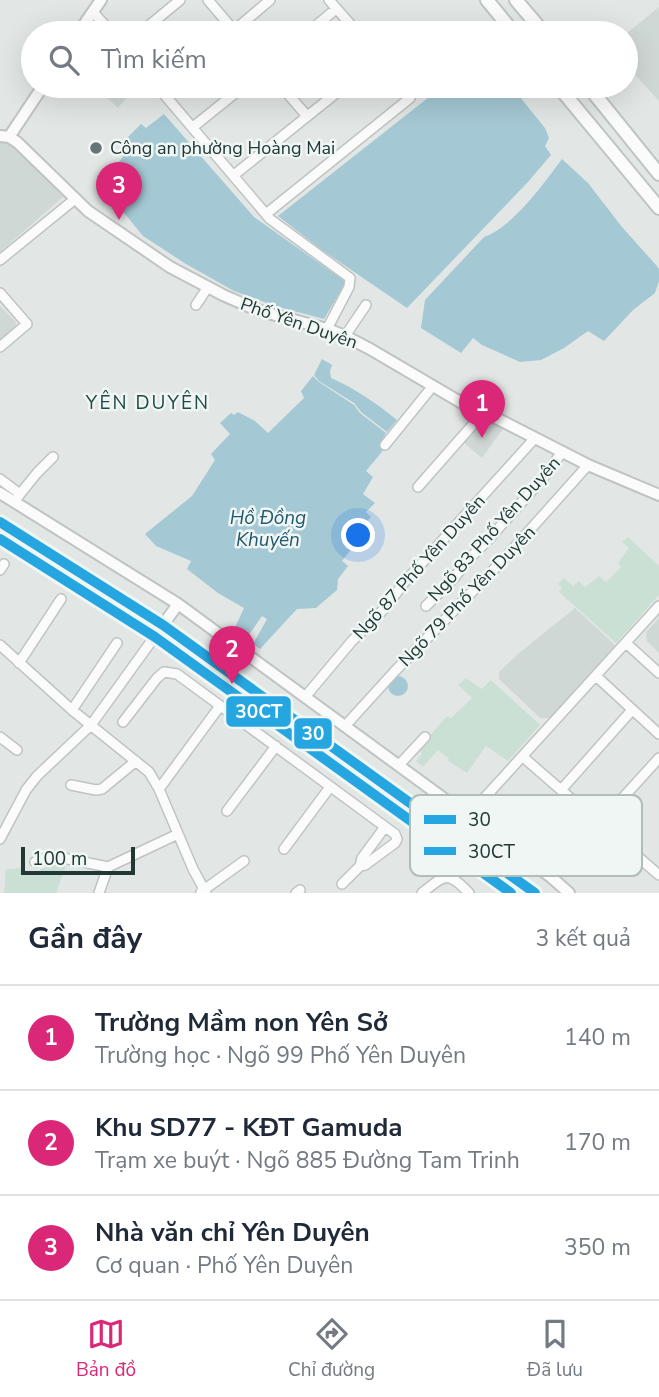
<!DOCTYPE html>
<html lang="vi">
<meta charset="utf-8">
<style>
body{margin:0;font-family:"Nunito Sans",sans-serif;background:#f2f2f3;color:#1f2937}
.scale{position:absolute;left:21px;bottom:18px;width:114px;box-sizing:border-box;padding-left:7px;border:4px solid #213835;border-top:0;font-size:19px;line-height:24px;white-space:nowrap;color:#213835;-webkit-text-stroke:5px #eff6f4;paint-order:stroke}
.you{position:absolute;left:359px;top:536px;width:24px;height:24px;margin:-18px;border:5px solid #fff;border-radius:50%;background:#1a73e8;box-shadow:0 0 0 10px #1a73e833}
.badge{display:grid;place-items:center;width:46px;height:46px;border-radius:50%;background:#db2777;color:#fff;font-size:23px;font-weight:700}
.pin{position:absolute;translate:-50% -58px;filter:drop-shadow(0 2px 4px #0008)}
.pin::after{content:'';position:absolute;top:37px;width:24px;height:21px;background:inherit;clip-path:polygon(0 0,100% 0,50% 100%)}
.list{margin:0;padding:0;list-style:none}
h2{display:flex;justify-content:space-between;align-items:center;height:91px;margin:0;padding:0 28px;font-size:30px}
h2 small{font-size:23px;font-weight:400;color:#747a83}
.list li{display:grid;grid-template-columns:46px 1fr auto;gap:21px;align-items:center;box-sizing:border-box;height:105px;padding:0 28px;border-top:2px solid #e0e1e3}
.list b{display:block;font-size:26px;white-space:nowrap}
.list p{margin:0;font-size:23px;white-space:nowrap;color:#747a83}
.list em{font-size:23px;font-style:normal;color:#747a83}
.icon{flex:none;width:38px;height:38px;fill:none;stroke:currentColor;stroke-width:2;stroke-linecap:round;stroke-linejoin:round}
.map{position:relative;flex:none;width:659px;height:893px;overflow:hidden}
.search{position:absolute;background:#fff;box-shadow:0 7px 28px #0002;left:21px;right:21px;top:21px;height:77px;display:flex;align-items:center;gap:18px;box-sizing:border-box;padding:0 24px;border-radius:38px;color:#747a83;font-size:26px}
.sheet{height:406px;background:#fff}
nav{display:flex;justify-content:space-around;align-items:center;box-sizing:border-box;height:98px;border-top:2px solid #e0e1e3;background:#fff;font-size:19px;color:#747a83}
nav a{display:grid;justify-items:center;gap:4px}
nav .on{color:#db2777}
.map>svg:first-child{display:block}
</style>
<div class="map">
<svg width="659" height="893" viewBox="0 0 659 893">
<rect width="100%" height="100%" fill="#e2e7e5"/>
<path fill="#d0d8d5" d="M 659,7 L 659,101 L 628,67 L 626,68 L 626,34 Z
M 94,86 L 137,86 L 118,108 Z
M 0,140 L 15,145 L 63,197 L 0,252 Z
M 0,306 L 16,322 L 15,331 L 0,343 Z
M 484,417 L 505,426 L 482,458 L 464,443 Z
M 575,608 L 614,644 L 614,647 L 550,718 L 540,718 L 499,679 L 499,672 L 518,654 Z
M 659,618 L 659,653 L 647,641 L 646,632 Z"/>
<path fill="#cbe0d4" d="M 628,537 L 659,566 L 659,595 L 616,643 L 559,592 L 562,588 L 558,584 L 564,578 L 573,586 L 579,581 L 585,587 L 599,576 L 606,582 L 621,567 L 618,563 L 629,548 L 622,542 Z
M 466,678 L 482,689 L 491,680 L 540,725 L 508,761 L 486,746 L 467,773 L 448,761 L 449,759 L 438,750 L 423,767 L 416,761 L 422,754 L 418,749 L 447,716 L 451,718 L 472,698 L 458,685 Z
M 49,861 L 66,866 L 56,893 L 4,893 L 6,869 L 23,868 L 30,874 L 36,874 Z"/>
<path fill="#a4c8d4" d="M 443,86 L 511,86 L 545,128 L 549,138 L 545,146 L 551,155 L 527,183 L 407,308 L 322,250 L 278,216 Z
M 164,114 L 254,217 L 346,282 L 324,319 L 275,306 L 234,291 L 186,264 L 143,236 L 125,214 L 99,190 L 127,151 L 120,145 L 141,124 L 146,128 Z
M 562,159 L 588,183 L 622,227 L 656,265 L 659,269 L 659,281 L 655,293 L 633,310 L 604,341 L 588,331 L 564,348 L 541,360 L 520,362 L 482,345 L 473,338 L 461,353 L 421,328 L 425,300 L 484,237 C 513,227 544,183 562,159 Z
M 322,359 L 332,365 L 330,371 L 331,378 C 356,389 376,403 397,420 L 387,432 L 361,412 L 354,403 L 319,381 L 314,375 Z
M 313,376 L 319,382 L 354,405 L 360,413 L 386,433 L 382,440 L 385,448 L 366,471 L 373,477 L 363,494 L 375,503 L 366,512 L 371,517 L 364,524 L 368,528 L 357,550 L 352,548 L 342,561 L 348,566 L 338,579 L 337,590 L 316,608 L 297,609 L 260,649 L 253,644 L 267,619 L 262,616 L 246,639 L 233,632 L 244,608 L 218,593 L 187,569 L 191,561 L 156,546 L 145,534 L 192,496 L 215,460 L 211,454 L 230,434 L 220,423 L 231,413 L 234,415 L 238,412 L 255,421 L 268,433 L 304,398 L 301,391 Z
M388 686a10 10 0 1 1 20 0a10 10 0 1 1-20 0Z"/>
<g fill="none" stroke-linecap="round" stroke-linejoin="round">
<g stroke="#bfc4c2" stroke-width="12">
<path id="minor" d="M 208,0 L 236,33
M 329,0 L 358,33
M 93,12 L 112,33
M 140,33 L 180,0
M 231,33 L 270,0
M 307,33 L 336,9
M 157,86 L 270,219 L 350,278 L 349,287 L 327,329
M 281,86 L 307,116
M 193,127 L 244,86
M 234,175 L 345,86
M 266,214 L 410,98 L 411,93 L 405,86
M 0,260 L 75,199
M 0,293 L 27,324 L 0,347
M 196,305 L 208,287
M 345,336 L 366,305
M 385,445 L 432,387
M 0,479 L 20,494 L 18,497
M 418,487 L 483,413
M 20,494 L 37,473 L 53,457
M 0,570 L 4,564
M 426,606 L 454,578 L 469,559 L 489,539 L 544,477 L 562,452
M 626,643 L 659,673
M 0,645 L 72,710 L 149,772 L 159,789 L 193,869 L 206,893
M 19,663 L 61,599
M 596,676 L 659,734
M 305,697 L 352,641 L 386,607 L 403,584 L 535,438
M 72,710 L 117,643
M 123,722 L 157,678 L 164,672 L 177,674 L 395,834 L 397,839 L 395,843 L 365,865 L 360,866 L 342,884
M 345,726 L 395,671 L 504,559 L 588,465
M 0,737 L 17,750
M 523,757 L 659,875
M 399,765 L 425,737
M 71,785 L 96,790 L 102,789 L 136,761
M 159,789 L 220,706
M 561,790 L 632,710
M 227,811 L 276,746
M 468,816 L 659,606
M 0,839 L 26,790 L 37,776 L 91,725 L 163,625
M 284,849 L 330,787
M 35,862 L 49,857 L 58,857 L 108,867 L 178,834
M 360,866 L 362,858 L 385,827
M 551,877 L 659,758
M 201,892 L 244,861
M 99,893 L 108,867
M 296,893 L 300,890
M 422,893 C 445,875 447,870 469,893"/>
</g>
<g stroke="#bfc4c2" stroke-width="14">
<path id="tertiary" d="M 78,33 L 101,0
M 0,136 L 9,137 L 17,142 L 88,211 L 170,267 L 223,295 L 257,310 L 327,329 L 345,336 L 370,349 L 467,406 L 496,418 L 588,465 L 659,495
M 9,137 L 43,86
M 0,493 L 178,604 L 551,877 L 569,893
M 0,522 L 163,625 L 535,893
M 163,625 L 178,604"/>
</g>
<g stroke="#bec5c3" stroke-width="16">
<path id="secondary" d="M 487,0 L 514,33
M 516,0 L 544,33
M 558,86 L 659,208
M 588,86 L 659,174"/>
</g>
<use href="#minor" stroke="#fbfbfb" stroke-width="9"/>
<use href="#tertiary" stroke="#fbfbfb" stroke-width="10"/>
<use href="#secondary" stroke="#fbfbfb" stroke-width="12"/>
<g stroke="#eff6f4" stroke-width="16">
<path id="bus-1" d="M 0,522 L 163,625 L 535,893"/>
</g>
<g stroke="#eff6f4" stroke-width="16">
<path id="bus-2" d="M 0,539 L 155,637 L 511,893"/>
</g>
<use href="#bus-1" stroke="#26a6e1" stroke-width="10"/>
<use href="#bus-2" stroke="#26a6e1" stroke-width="10"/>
</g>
<circle fill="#657573" stroke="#eff6f4" stroke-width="2.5" cx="96" cy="148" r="7"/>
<g text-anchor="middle" stroke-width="5" stroke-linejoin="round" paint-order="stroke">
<g font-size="18" fill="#213835" stroke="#eff6f4" text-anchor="start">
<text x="110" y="154">Công an phường Hoàng Mai</text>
</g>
<g font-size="18" fill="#213835" stroke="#eff6f4">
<text transform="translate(299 323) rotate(19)" y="6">Phố Yên Duyên</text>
<text transform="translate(494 529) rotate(-48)" y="6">Ngõ 83 Phố Yên Duyên</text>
<text transform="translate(419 567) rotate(-48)" y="6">Ngõ 87 Phố Yên Duyên</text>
<text transform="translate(467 596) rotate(-46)" y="6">Ngõ 79 Phố Yên Duyên</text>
</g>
<g font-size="19" letter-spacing="2" fill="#1f4944" stroke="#eff6f4">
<text x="148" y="409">YÊN DUYÊN</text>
</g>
<g font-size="19" font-style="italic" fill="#205970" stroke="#eff6f4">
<text x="268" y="524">Hồ Đồng<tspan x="268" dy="22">Khuyến</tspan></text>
</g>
</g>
<rect x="410" y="795" width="232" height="81" rx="10" fill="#eff6f4" stroke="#b1bdbb" stroke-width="2"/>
<rect x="424" y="815" width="32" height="9" fill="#26a6e1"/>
<rect x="424" y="847" width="32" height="8" fill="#26a6e1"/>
<g font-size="19" fill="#213835">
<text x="468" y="826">30</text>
<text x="468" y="858">30CT</text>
</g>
<g stroke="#eff6f4" stroke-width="2.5">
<rect x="225" y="695" width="67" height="33" rx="7" fill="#26a6e1"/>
<rect x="293" y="717" width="40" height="33" rx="7" fill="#26a6e1"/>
</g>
<g font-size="19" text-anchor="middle" font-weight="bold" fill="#fff">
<text x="259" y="718">30CT</text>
<text x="313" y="740">30</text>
</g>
</svg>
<div class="scale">100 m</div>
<div class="you"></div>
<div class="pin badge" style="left:482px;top:438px">1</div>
<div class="pin badge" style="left:232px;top:684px">2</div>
<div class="pin badge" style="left:119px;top:220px">3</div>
<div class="search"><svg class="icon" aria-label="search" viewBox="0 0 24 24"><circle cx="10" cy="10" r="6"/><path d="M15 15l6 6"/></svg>Tìm kiếm</div>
</div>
<section class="sheet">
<h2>Gần đây<small>3 kết quả</small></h2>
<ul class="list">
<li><span class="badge">1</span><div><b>Trường Mầm non Yên Sở</b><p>Trường học · Ngõ 99 Phố Yên Duyên</p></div><em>140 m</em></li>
<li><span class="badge">2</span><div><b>Khu SD77 - KĐT Gamuda</b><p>Trạm xe buýt · Ngõ 885 Đường Tam Trinh</p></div><em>170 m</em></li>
<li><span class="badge">3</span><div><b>Nhà văn chỉ Yên Duyên</b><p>Cơ quan · Phố Yên Duyên</p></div><em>350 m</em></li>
</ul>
</section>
<nav>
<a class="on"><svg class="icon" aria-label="map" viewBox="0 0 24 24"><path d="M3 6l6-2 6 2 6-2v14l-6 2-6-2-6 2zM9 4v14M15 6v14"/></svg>Bản đồ</a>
<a><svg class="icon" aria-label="directions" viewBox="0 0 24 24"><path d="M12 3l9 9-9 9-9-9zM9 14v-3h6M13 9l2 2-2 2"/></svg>Chỉ đường</a>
<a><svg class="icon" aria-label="saved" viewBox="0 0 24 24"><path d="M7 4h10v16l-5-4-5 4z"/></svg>Đã lưu</a>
</nav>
